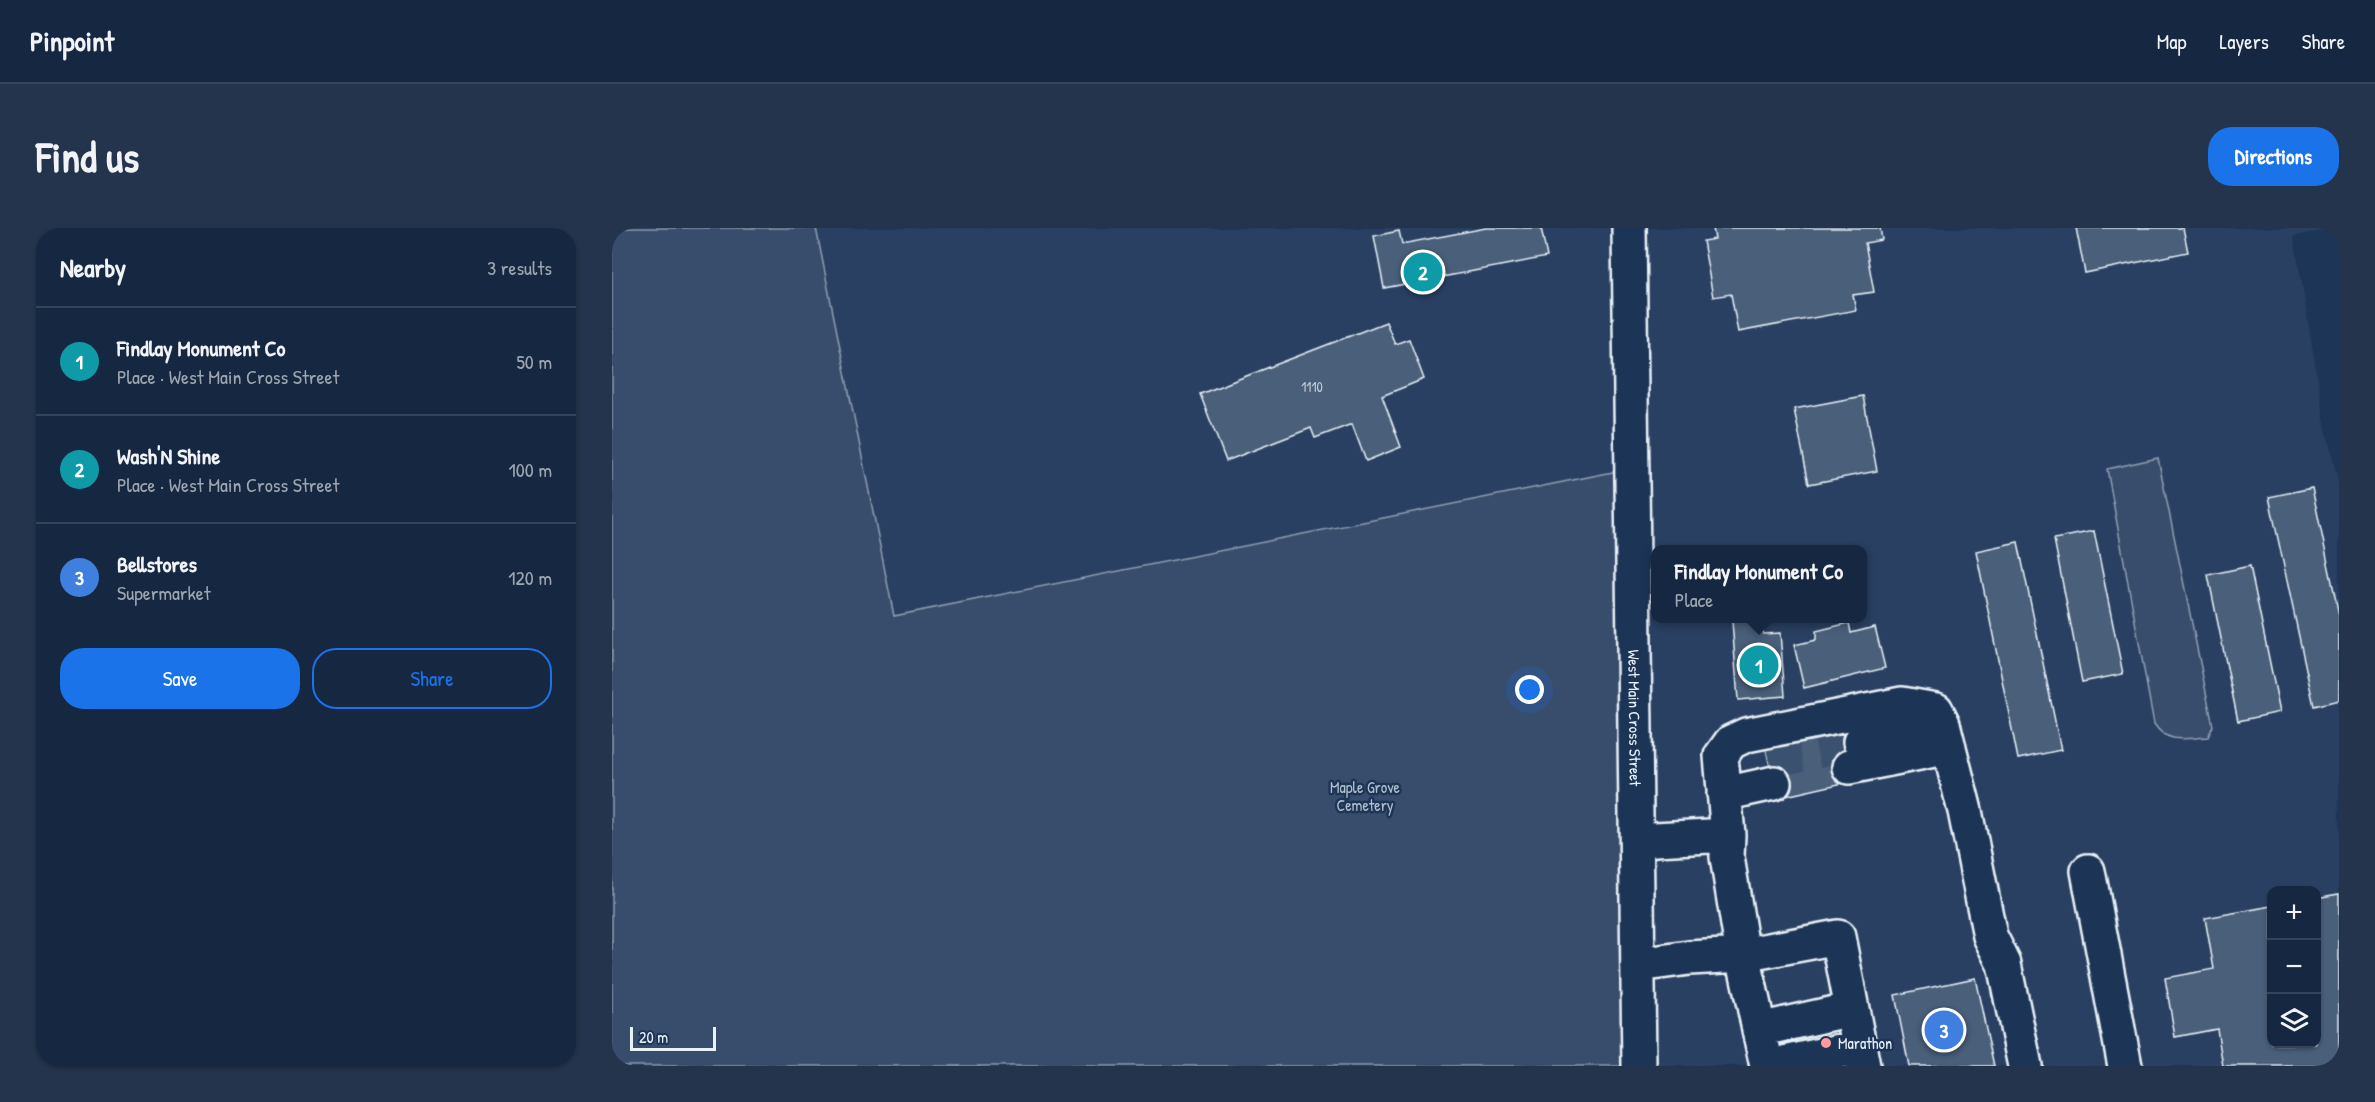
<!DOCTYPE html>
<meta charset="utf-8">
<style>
body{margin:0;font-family:"Patrick Hand",sans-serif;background:#23344c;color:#f1f3f6}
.controls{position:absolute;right:18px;bottom:18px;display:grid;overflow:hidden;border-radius:12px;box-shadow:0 2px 4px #0004}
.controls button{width:54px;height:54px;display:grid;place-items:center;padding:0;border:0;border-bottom:2px solid #35445a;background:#162841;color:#f1f3f6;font:30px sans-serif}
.scale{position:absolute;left:18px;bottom:15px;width:86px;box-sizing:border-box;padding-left:6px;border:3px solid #e8f1f8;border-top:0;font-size:16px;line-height:21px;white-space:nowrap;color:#e8f1f8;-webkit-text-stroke:4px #1d3557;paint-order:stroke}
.you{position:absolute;left:918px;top:462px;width:21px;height:21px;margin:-15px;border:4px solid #fff;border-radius:50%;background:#1a73e8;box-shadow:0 0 0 9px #1a73e833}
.badge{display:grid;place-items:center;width:39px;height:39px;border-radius:50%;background:#1a73e8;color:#fff;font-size:20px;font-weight:700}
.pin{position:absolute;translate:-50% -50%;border:3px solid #fff;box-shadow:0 2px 6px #0006}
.popup{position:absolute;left:1039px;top:317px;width:216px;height:78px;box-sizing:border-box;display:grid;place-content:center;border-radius:12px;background:#162841;filter:drop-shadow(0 2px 4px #0005);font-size:20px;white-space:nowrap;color:#9ea6b1}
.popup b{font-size:22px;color:#f1f3f6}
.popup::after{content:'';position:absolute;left:50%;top:100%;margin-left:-12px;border:12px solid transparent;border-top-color:#162841}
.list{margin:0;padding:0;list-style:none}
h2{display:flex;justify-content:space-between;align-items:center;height:78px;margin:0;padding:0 24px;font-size:26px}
h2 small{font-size:20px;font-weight:400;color:#9ea6b1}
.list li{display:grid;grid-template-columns:39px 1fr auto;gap:18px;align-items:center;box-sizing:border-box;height:108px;padding:0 24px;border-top:2px solid #35445a}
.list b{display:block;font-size:22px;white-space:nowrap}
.list p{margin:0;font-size:20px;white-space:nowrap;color:#9ea6b1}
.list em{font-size:20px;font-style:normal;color:#9ea6b1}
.actions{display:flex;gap:12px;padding:18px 24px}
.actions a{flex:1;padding:14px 0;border:2px solid #1a73e8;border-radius:24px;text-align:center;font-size:21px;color:#1a73e8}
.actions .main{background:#1a73e8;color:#fff}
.icon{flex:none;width:33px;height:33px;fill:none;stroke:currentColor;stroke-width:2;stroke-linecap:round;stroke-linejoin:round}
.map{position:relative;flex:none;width:1727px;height:838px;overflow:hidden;border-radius:24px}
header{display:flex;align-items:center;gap:36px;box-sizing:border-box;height:84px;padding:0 30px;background:#162841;border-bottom:2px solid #35445a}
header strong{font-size:28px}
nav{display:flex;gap:33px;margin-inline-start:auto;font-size:21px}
.intro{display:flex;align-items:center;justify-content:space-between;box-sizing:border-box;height:144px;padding:0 36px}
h1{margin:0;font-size:42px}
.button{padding:15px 27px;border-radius:24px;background:#1a73e8;color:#fff;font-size:21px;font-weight:700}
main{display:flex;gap:36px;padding:0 36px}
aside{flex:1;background:#162841;border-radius:24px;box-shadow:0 2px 4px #0004}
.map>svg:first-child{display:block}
</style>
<header>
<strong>Pinpoint</strong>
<nav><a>Map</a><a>Layers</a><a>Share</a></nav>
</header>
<div class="intro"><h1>Find us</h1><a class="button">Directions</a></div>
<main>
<aside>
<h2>Nearby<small>3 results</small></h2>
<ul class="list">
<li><span class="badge" style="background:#0f9aa8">1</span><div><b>Findlay Monument Co</b><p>Place · West Main Cross Street</p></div><em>50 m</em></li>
<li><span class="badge" style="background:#0f9aa8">2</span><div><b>Wash'N Shine</b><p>Place · West Main Cross Street</p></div><em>100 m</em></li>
<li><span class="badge" style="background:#3f7fe0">3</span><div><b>Bellstores</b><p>Supermarket</p></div><em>120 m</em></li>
</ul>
<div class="actions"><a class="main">Save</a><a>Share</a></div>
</aside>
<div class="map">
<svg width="1727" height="838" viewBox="0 0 1727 838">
<rect width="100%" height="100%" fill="#1d3557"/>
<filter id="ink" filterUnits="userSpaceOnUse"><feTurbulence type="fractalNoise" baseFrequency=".0167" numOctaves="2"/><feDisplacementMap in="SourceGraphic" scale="12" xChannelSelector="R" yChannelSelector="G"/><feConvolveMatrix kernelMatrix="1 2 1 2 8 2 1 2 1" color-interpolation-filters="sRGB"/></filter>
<g filter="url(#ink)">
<path fill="#2a4162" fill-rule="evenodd" d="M 204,0 L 1727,0 L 1682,8 L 1714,202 L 1727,257 L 1727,838 L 1027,838 L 1020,241 L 282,388 ZM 1044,322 L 1250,322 L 1250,390 L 1044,390 ZM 1660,662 L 1704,662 L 1704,816 L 1660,816 Z"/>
<path fill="#374d6c" stroke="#909fb2" stroke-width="1.5" d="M 0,0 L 204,0 L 282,388 L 1021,240 L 1027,838 L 0,838 Z
M 1546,230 L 1601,498 L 1596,509 C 1574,510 1556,517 1542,496 L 1495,241 Z"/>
<path fill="#495e7a" stroke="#e8f1f8" stroke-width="1.5" d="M 874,0 L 929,0 L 935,29 L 772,60 L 762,8 L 787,3 L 790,16 Z
M 1101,0 L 1268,0 L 1270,12 L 1253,15 L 1262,64 L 1241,67 L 1244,82 L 1126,104 L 1119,66 L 1101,69 L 1091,13 L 1103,11 Z
M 1464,0 L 1571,0 L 1576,24 L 1473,45 Z
M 774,94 L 783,116 L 797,111 L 812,151 L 770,168 L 789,219 L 754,233 L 740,196 L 703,210 L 699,200 L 614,233 L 588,166 Z
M 1251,168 L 1265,243 L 1197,256 L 1182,181 Z
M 1700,260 L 1727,387 L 1727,472 L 1702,478 L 1657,269 Z
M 1482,303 L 1511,446 L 1470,454 L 1442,311 Z
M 1406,314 L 1449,522 L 1406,531 L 1364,323 Z
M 1638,338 L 1668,484 L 1626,493 L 1596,347 Z
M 1150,391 L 1151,406 L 1168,405 L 1173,468 L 1126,472 L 1120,393 Z
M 1237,395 L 1239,405 L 1263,399 L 1273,440 L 1192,460 L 1182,417 L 1204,412 L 1204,403 Z
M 1227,495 L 1240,553 L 1165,570 L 1152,512 Z
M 1727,666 L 1727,838 L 1611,838 L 1605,801 L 1563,809 L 1553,750 L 1602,741 L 1593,690 L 1660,678 L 1660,816 L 1704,816 L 1704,670 Z
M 1363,750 L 1382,838 L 1297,838 L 1283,767 Z"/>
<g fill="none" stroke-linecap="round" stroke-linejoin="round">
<path stroke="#3b516f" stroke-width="33" stroke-dasharray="33 16" stroke-linecap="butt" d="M 1157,534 L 1232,517"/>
<g stroke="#e8f1f8" stroke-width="38">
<path id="minor" d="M 1248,514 L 1331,496
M 1237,539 L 1337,519
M 1112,566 L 1162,555
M 1025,612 L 1116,607
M 1476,643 L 1513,838
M 1026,737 L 1077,730 L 1131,727 L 1226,709 L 1251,838
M 1147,802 L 1240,781
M 1155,838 L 1131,727 L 1115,629 L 1116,607 L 1109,528 L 1119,514 L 1134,507 L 1290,476 L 1324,482 L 1331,496 L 1353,583 L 1378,708 L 1392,736 L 1413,838
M 1159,838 L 1247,819"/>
</g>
<g stroke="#e8f1f8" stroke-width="38">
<g id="highway">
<path id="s1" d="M 1017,0 L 1027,838"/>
</g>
</g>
<use href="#minor" stroke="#1d3557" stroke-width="33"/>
<use href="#highway" stroke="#1d3557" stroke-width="33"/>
</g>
</g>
<circle fill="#ff9aa2" stroke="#1d3557" stroke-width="2" cx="1214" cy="815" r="6"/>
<g text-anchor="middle" stroke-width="5" stroke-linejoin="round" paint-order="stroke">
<g font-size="14" fill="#c0ccd8">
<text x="700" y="164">1110</text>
</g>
<g font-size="16" fill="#e8f1f8" stroke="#1d3557">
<text dy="6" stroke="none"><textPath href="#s1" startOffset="490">West Main Cross Street</textPath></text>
</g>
<g font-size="16" fill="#b3c0ce" stroke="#1d3557">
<text x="753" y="565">Maple Grove<tspan x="753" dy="18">Cemetery</tspan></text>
</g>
<g font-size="16" fill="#e8f1f8" stroke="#1d3557" text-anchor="start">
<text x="1226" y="821">Marathon</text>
</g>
</g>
</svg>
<div class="controls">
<button>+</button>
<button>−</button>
<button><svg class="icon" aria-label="layers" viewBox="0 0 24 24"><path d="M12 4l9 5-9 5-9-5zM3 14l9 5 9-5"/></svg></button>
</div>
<div class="scale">20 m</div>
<div class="you"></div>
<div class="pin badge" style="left:1147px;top:437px;background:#0f9aa8">1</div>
<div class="popup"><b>Findlay Monument Co</b>Place</div>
<div class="pin badge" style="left:811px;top:44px;background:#0f9aa8">2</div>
<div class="pin badge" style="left:1332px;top:802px;background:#3f7fe0">3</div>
</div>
</main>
